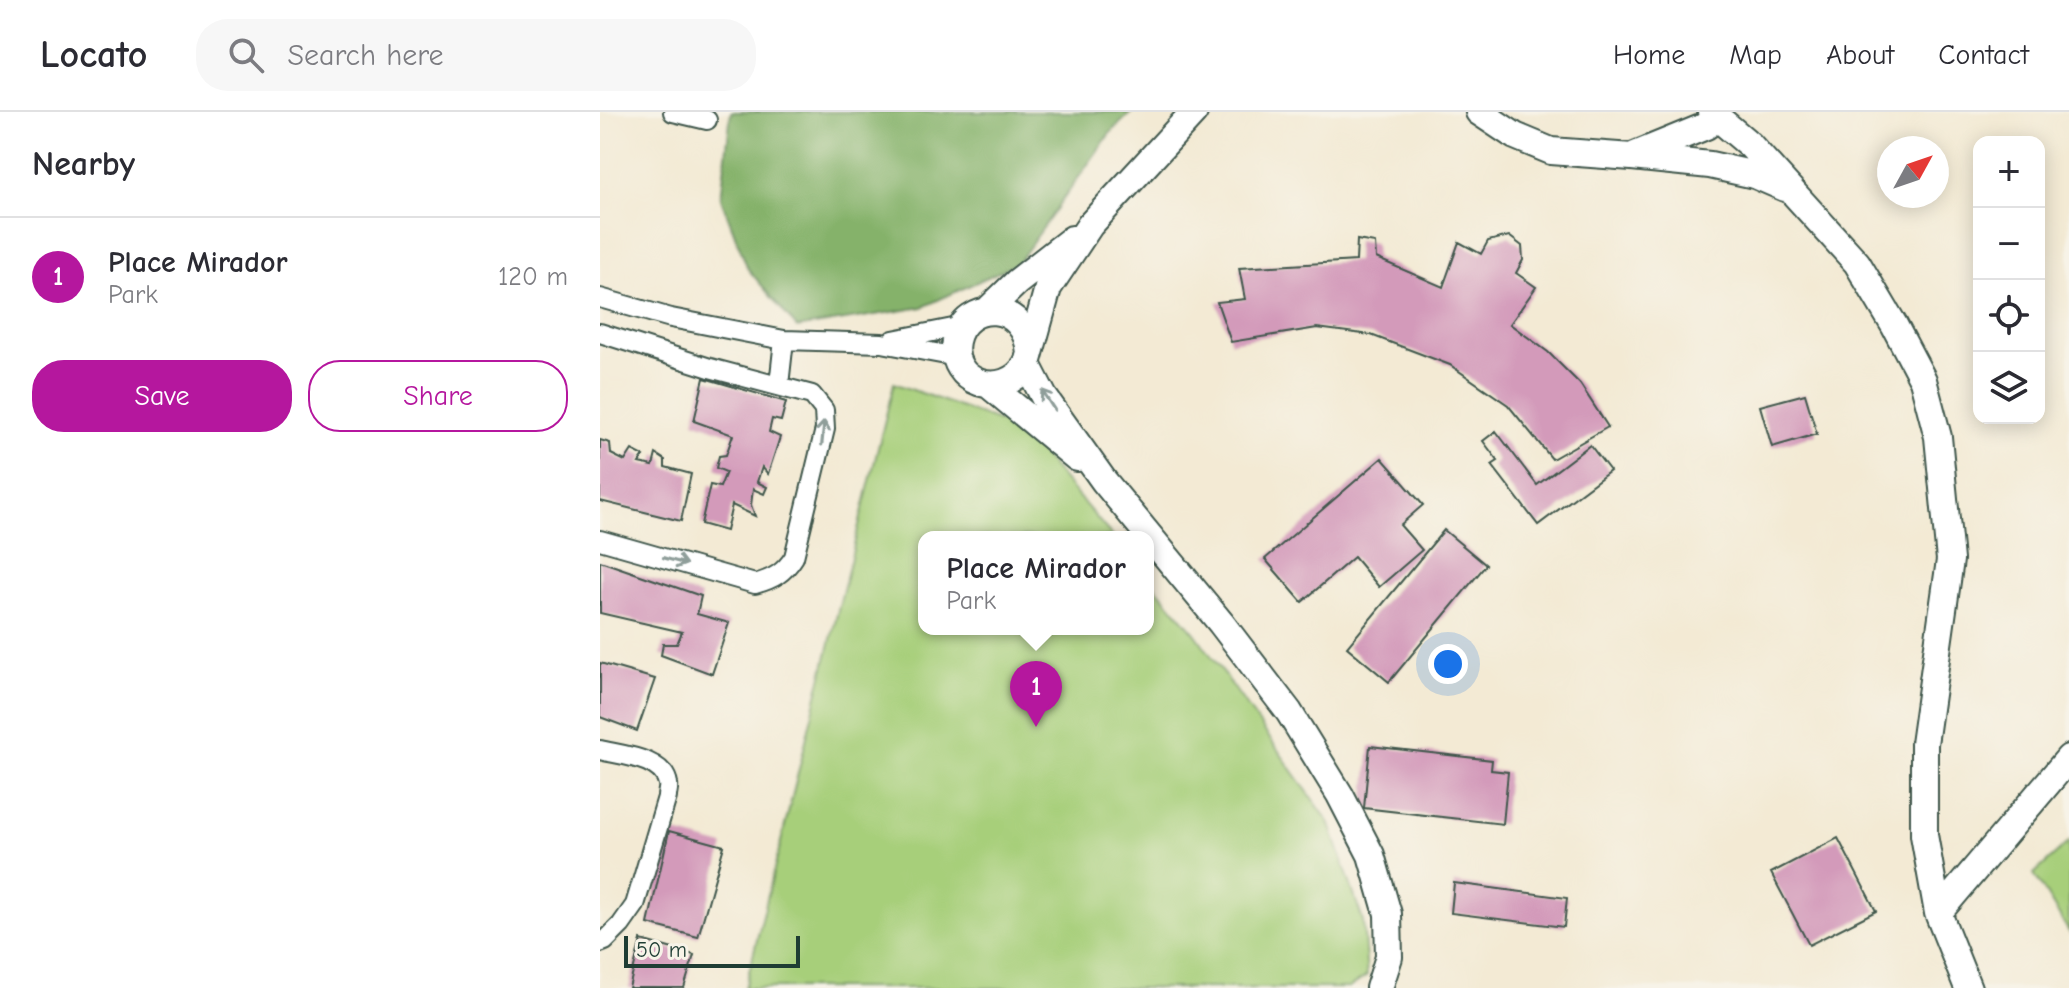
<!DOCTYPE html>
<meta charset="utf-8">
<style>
body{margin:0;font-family:"Comic Neue",sans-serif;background:#f7f7f7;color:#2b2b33}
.controls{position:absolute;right:24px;top:24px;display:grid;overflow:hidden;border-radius:16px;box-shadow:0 4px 20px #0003}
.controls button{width:72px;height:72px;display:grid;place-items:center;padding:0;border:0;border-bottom:2px solid #e1e1e2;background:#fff;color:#2b2b33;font:40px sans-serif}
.compass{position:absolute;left:1277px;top:24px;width:72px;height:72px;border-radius:50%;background:#fff;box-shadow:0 4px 20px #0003;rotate:50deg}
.scale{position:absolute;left:24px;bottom:20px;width:176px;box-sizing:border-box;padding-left:8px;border:4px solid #1f3d34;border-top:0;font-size:22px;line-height:28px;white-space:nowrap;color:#1f3d34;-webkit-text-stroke:6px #f7f3e8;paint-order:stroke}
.you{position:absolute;left:848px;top:552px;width:28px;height:28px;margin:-20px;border:6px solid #fff;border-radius:50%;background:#1a73e8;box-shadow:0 0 0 12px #1a73e833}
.badge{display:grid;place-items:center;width:52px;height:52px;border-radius:50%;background:#b5179e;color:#fff;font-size:26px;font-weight:700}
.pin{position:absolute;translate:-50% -66px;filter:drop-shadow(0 2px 4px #0008)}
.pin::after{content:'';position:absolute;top:42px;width:28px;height:24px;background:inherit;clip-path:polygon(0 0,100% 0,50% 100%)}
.popup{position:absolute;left:318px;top:419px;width:236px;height:104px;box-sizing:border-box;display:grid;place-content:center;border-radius:16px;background:#fff;filter:drop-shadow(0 2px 6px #0005);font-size:26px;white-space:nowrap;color:#7c7c81}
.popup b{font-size:30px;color:#2b2b33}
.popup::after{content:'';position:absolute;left:50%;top:100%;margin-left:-16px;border:16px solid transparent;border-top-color:#fff}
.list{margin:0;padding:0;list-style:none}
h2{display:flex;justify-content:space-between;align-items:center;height:104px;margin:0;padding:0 32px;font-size:34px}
h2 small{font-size:26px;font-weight:400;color:#7c7c81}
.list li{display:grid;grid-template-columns:52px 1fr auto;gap:24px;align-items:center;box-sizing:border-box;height:120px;padding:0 32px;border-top:2px solid #e1e1e2}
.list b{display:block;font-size:30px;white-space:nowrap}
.list p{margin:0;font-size:26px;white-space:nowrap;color:#7c7c81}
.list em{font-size:26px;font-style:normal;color:#7c7c81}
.actions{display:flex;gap:16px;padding:24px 32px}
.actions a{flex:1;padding:18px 0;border:2px solid #b5179e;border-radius:32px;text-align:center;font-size:28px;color:#b5179e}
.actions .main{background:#b5179e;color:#fff}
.icon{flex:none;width:44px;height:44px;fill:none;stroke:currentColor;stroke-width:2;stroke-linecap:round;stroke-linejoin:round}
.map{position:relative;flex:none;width:1469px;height:876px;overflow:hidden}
header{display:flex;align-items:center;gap:48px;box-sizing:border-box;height:112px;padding:0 40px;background:#fff;border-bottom:2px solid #e1e1e2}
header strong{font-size:38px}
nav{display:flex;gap:44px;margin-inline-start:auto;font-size:28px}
.search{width:560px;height:72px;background:#f7f7f7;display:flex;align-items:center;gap:20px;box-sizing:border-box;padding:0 28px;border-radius:32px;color:#7c7c81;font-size:30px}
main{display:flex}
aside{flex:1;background:#fff}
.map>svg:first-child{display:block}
</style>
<header>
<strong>Locato</strong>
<div class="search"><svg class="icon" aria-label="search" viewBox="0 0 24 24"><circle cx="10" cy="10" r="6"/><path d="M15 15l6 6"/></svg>Search here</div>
<nav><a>Home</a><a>Map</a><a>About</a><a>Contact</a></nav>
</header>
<main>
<aside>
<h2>Nearby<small></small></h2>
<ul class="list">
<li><span class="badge">1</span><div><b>Place Mirador</b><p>Park</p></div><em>120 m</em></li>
</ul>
<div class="actions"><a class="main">Save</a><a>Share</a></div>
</aside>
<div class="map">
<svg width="1469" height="876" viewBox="0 0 1469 876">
<rect width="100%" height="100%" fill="#f7f3e8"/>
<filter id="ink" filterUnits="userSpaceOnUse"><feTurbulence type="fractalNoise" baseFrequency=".0125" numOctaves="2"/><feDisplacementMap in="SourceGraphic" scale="16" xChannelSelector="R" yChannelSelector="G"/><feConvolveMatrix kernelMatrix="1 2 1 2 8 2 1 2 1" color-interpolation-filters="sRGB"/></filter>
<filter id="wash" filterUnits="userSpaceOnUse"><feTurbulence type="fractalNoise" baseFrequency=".006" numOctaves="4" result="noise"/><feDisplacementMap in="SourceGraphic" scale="32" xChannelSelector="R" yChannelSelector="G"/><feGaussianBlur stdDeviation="1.8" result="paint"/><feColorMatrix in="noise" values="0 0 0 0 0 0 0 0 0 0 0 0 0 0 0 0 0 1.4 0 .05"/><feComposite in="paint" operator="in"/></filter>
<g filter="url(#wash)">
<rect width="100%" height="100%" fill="#f3ead4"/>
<path fill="#a7cf7a" stroke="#638657" stroke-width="2" d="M 294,271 L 420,317 L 513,425 L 324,425 L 324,517 L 548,517 L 548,466 L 595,521 L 729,710 L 763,809 L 767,864 L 749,876 L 145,876 Z
M 1469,730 L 1469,820 L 1434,762 Z"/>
<path fill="#85b26a" stroke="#52784f" stroke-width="2" d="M 131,0 L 532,0 L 511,20 L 418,151 L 323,195 L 197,216 L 148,157 L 121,86 Z"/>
<g id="blocks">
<path fill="#d39aba" d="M 909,124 L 922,134 L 923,148 L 916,161 L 936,175 L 910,212 L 948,240 L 980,272 L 1008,315 L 952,347 L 908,293 L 850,253 L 771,223 L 717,216 L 631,230 L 617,190 L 645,187 L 639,156 L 756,149 L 757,128 L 775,131 L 776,146 L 843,175 L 859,130 L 881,142 L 888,129 Z
M 104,266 L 186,290 L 181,309 L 172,307 L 169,320 L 180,325 L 168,362 L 162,355 L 157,370 L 167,375 L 164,382 L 153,377 L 151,393 L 155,404 L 132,393 L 126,419 L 101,412 L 110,373 L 120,375 L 126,360 L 116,356 L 119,344 L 126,343 L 133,323 L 94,309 Z
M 1205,282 L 1217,322 L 1172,335 L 1160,294 Z
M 896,319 L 937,373 L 990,333 L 1010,359 L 938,413 L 892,353 L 898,349 L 883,329 Z
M 0,328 L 10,331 L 11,342 L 25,349 L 32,338 L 44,344 L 39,351 L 53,354 L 56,342 L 65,348 L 65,355 L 91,362 L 81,409 L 0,389 Z
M 782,346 L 823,393 L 800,413 L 822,438 L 779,475 L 754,445 L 702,490 L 665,447 Z
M 844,418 L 886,453 L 789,570 L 747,535 Z
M 0,449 L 101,484 L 97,502 L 129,511 L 112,562 L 61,543 L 63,532 L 77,532 L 82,520 L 0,501 Z
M 0,551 L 55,567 L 37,619 L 0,605 Z
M 770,634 L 892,648 L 891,658 L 908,660 L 903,712 L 764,696 Z
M 69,719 L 124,734 L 98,825 L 48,812 Z
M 1238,726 L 1276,799 L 1209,833 L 1171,761 Z
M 854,771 L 967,786 L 964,815 L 851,801 Z
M 41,828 L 94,843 L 84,876 L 29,876 Z"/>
</g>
</g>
<g filter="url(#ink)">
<use href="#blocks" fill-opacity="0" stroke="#3f574c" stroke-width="2"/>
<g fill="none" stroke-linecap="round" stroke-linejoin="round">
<g stroke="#3f574c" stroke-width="22">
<path id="street" d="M 73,0 L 107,8
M 0,186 L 71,206 L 184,228 L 282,231 L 357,245
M 0,221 L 110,256 L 212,283 L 224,298 L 225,317 L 194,445 C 184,461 173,467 155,472 L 0,428
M 293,228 L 363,214
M 179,273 L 184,228
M 0,638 C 20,643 64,646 68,672 C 69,676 67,681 67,685 L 35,793 L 21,813 L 5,829 L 0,831"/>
</g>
<g stroke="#3f574c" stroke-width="30">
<path id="secondary" d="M 879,0 L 915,24 L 951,39 L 1032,45 L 1110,53 L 1155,63 L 1185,76
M 1111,0 L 1150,33 L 1257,151 L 1294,213 L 1323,268 L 1338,325 L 1350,448 L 1324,632 L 1324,723 L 1338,801 L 1368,876
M 1035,43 L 1106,14 L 1117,6
M 387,199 L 417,170 L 472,127
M 430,241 C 426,188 365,187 356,229 C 348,271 403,290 427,252 L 448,176 L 490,113 L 594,0
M 427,252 L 444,285 L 504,369 L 621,511 L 689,600 L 740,683 L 771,743 L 788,802 L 789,845 L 779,876
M 389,273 L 477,346
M 1338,801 L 1469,646"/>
</g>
<use href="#street" stroke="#fff" stroke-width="18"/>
<use href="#secondary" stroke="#fff" stroke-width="26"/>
</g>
<defs><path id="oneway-shaft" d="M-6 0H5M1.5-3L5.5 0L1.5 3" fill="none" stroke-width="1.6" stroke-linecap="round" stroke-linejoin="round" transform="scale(2)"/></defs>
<g stroke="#8f9e9a">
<use href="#oneway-shaft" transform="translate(448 288) rotate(-123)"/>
<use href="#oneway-shaft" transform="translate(223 321) rotate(-84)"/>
<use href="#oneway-shaft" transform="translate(75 449) rotate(16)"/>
</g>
</g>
</svg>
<div class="controls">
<button>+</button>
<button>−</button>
<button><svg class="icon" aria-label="locate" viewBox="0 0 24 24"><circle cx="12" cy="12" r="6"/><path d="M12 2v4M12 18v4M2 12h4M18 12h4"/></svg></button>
<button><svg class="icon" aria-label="layers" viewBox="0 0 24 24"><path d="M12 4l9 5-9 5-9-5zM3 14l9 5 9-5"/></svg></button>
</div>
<svg class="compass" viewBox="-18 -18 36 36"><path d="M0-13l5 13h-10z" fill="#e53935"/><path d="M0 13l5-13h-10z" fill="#7c7c81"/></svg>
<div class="scale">50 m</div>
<div class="you"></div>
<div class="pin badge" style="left:436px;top:615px">1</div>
<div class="popup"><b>Place Mirador</b>Park</div>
</div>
</main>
